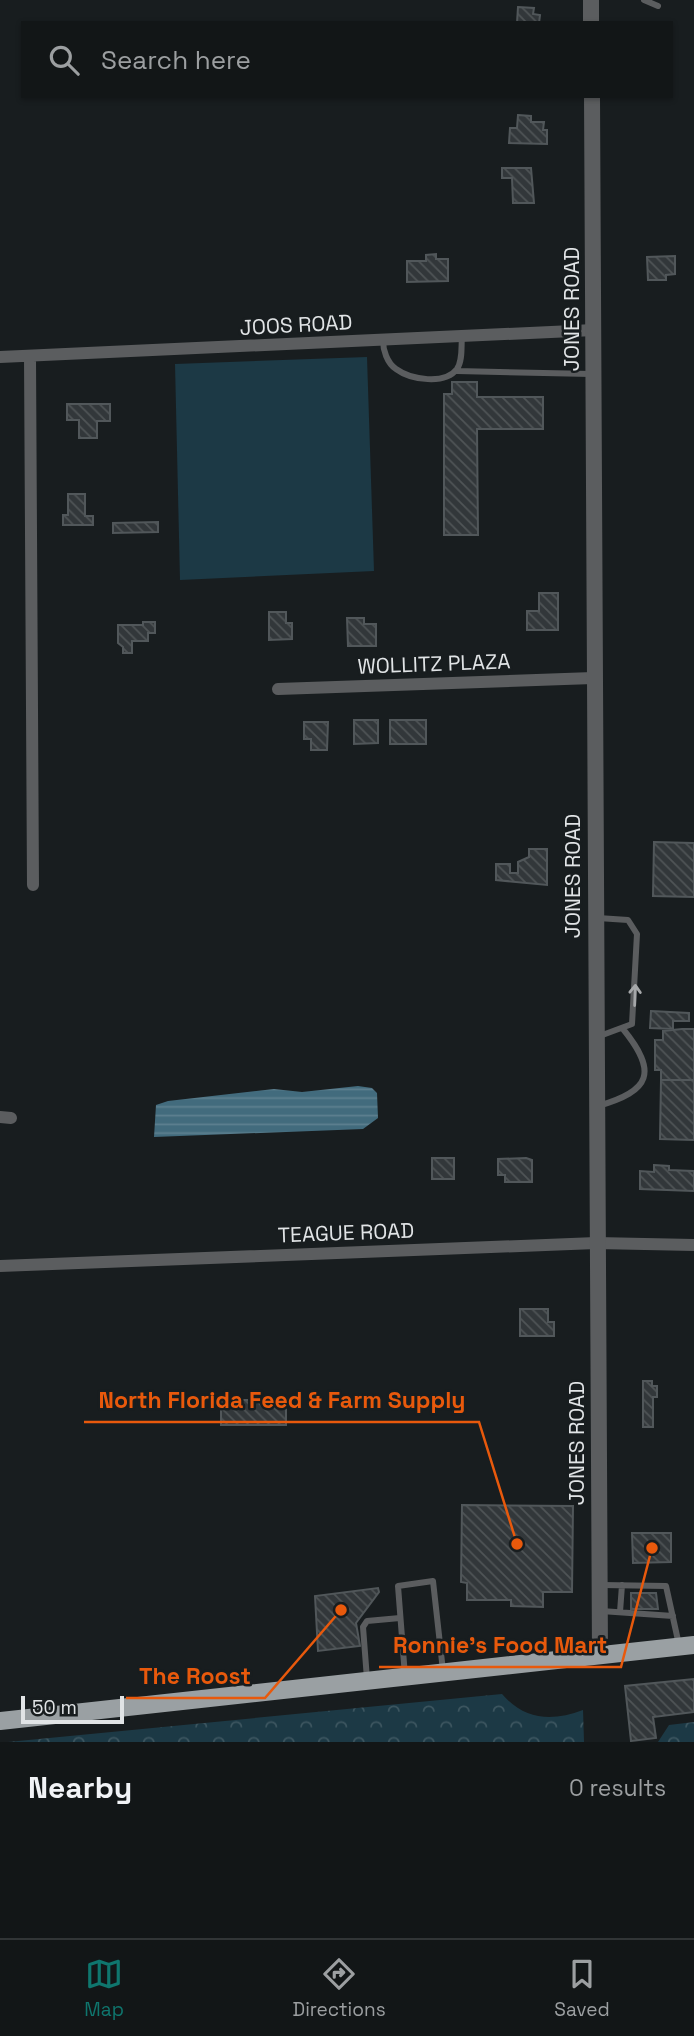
<!DOCTYPE html>
<style>
body{margin:0;font-family:"Space Grotesk",sans-serif;background:#1f2324;color:#f1f3f6}
.scale{position:absolute;left:21px;bottom:18px;width:103px;box-sizing:border-box;padding-left:7px;border:4px solid #e1e4e6;border-top:0;font-size:19px;line-height:24px;white-space:nowrap;color:#e1e4e6;-webkit-text-stroke:5px #181d1f;paint-order:stroke}
.list{margin:0;padding:0;list-style:none}
h2{display:flex;justify-content:space-between;align-items:center;height:91px;margin:0;padding:0 28px;font-size:30px}
h2 small{font-size:23px;font-weight:400;color:#9c9fa1}
.icon{flex:none;width:38px;height:38px;fill:none;stroke:currentColor;stroke-width:2;stroke-linecap:round;stroke-linejoin:round}
.map{position:relative;flex:none;width:694px;height:1742px;overflow:hidden}
.search{position:absolute;background:#121617;box-shadow:0 2px 5px #0004;left:21px;right:21px;top:21px;height:77px;display:flex;align-items:center;gap:18px;box-sizing:border-box;padding:0 24px;border-radius:0px;color:#9c9fa1;font-size:26px}
.sheet{height:196px;background:#121617}
nav{display:flex;justify-content:space-around;align-items:center;box-sizing:border-box;height:98px;border-top:2px solid #313536;background:#121617;font-size:19px;color:#9c9fa1}
nav a{display:grid;justify-items:center;gap:4px}
nav .on{color:#0f766e}
.map>svg:first-child{display:block}
</style>
<div class="map">
<svg width="694" height="1742" viewBox="0 0 694 1742">
<defs>
<pattern id="forest-crowns" width="20" height="18" patternUnits="userSpaceOnUse" patternTransform="scale(1.75)"><rect width="20" height="18" fill="#1c3945"/><path d="M2 6a3 3 0 1 1 6 0M12 15a3 3 0 1 1 6 0" fill="none" stroke="#3d5660"/></pattern>
<pattern id="water-rules" width="6" height="5" patternUnits="userSpaceOnUse" patternTransform="scale(1.75)"><rect width="6" height="5" fill="#426b7d"/><path d="M0 2.5h6" fill="none" stroke="#5d808f"/></pattern>
<pattern id="building-back-hatch" width="6" height="6" patternUnits="userSpaceOnUse" patternTransform="scale(1.75)"><rect width="6" height="6" fill="#32373a"/><path d="M-1 5l2 2M0 0l6 6M5-1l2 2" fill="none" stroke="#4f5456"/></pattern>
</defs>
<rect width="100%" height="100%" fill="#181d1f"/>
<path fill="url(#forest-crowns)" d="M 502,1694 C 524,1720 552,1722 583,1710 L 584,1742 L 8,1742 Z
M 694,1722 L 694,1742 L 658,1742 L 669,1725 Z"/>
<path fill="#1c3945" d="M 367,357 L 374,571 L 180,580 L 175,364 Z"/>
<path fill="url(#water-rules)" d="M 358,1086 L 372,1088 L 377,1093 L 378,1118 L 363,1129 L 154,1137 L 156,1105 L 168,1101 L 274,1089 L 302,1092 Z"/>
<path fill="url(#building-back-hatch)" stroke="#51575a" stroke-width="2" d="M 518,7 L 534,8 L 533,14 L 540,15 L 539,23 L 517,23 Z
M 518,115 L 531,116 L 531,122 L 544,122 L 543,130 L 547,130 L 547,144 L 509,143 L 510,128 L 517,128 Z
M 502,168 L 531,168 L 534,203 L 513,203 L 512,178 L 502,178 Z
M 436,254 L 436,259 L 448,259 L 448,281 L 407,282 L 407,261 L 426,261 L 426,255 Z
M 675,256 L 675,274 L 666,275 L 666,280 L 648,280 L 647,257 Z
M 452,382 L 477,382 L 477,397 L 543,397 L 543,429 L 477,429 L 478,535 L 444,535 L 444,394 L 452,394 Z
M 67,404 L 110,404 L 110,421 L 97,421 L 97,438 L 79,438 L 79,420 L 67,420 Z
M 68,494 L 85,494 L 85,516 L 93,516 L 93,525 L 63,525 L 63,515 L 68,515 Z
M 158,522 L 158,532 L 113,533 L 113,523 Z
M 539,593 L 558,593 L 558,630 L 527,630 L 527,611 L 539,611 Z
M 269,612 L 286,612 L 286,623 L 292,623 L 292,639 L 269,640 Z
M 347,618 L 364,618 L 364,624 L 376,624 L 376,646 L 348,646 Z
M 143,622 L 155,622 L 155,633 L 148,633 L 148,641 L 132,641 L 132,653 L 123,653 L 123,647 L 118,643 L 118,625 L 143,625 Z
M 354,720 L 378,720 L 378,743 L 354,744 Z
M 390,720 L 426,720 L 426,744 L 390,744 Z
M 304,722 L 328,722 L 327,750 L 311,750 L 311,739 L 304,739 Z
M 654,842 L 694,843 L 694,897 L 653,896 Z
M 529,849 L 547,849 L 547,885 L 496,880 L 496,864 L 510,864 L 510,873 L 518,873 L 518,862 L 529,857 Z
M 651,1011 L 689,1013 L 689,1021 L 673,1021 L 673,1029 L 650,1028 Z
M 682,1029 L 694,1029 L 694,1080 L 661,1080 L 661,1070 L 655,1070 L 655,1040 L 663,1040 L 663,1031 Z
M 661,1080 L 694,1080 L 694,1140 L 660,1139 Z
M 432,1158 L 454,1158 L 454,1179 L 432,1179 Z
M 526,1158 L 532,1160 L 532,1182 L 505,1182 L 505,1175 L 498,1175 L 498,1159 Z
M 654,1165 L 669,1166 L 669,1170 L 694,1171 L 694,1191 L 640,1189 L 640,1171 L 654,1172 Z
M 520,1309 L 548,1309 L 548,1322 L 554,1322 L 554,1336 L 520,1336 Z
M 643,1381 L 652,1381 L 652,1386 L 657,1386 L 657,1397 L 653,1397 L 653,1427 L 643,1427 Z
M 221,1400 L 286,1400 L 286,1425 L 221,1425 Z
M 462,1505 L 573,1506 L 572,1592 L 543,1592 L 543,1607 L 511,1606 L 511,1600 L 467,1600 L 467,1583 L 461,1582 Z
M 632,1533 L 671,1533 L 671,1562 L 633,1563 Z
M 378,1588 L 379,1592 L 356,1623 L 360,1646 L 318,1651 L 315,1596 Z
M 631,1593 L 656,1593 L 658,1609 L 631,1609 Z
M 694,1679 L 694,1712 L 653,1717 L 656,1738 L 631,1741 L 625,1686 Z"/>
<g fill="none" stroke-linecap="round" stroke-linejoin="round">
<path stroke="#5b5d5f" stroke-width="6" d="M 644,0 L 658,6
M 383,340 C 383,350 387,363 396,369 C 411,380 445,385 457,369 C 463,360 461,346 462,336
M 457,371 L 591,374
M 597,1037 L 632,1024 L 637,934 L 628,920 L 598,918
M 598,1106 C 651,1091 658,1072 623,1029
M 602,1585 L 666,1586 L 679,1645
M 601,1611 L 673,1616
M 620,1612 L 622,1585
M 405,1676 L 398,1586 L 433,1581 L 443,1671
M 367,1679 L 363,1627 L 367,1621 L 400,1618"/>
<path stroke="#5b5d5f" stroke-width="12" d="M 0,357 L 594,330
M 30,357 L 33,885
M 278,689 L 593,678
M 0,1117 L 11,1118
M 0,1266 L 596,1243 L 694,1245"/>
<path stroke="#5b5d5f" stroke-width="16" d="M 591,0 L 591,23
M 592,96 L 600,1656"/>
<path stroke="#9aa0a3" stroke-width="18" d="M 0,1721 L 694,1645"/>
</g>
<defs><path id="oneway-shaft" d="M-6 0H5M1.5-3L5.5 0L1.5 3" fill="none" stroke-width="1.6" stroke-linecap="round" stroke-linejoin="round" transform="scale(1.75)"/></defs>
<use stroke="#a5a7a9" href="#oneway-shaft" transform="translate(635 995) rotate(-88)"/>
<g text-anchor="middle" stroke-width="5" stroke-linejoin="round" paint-order="stroke">
<g font-size="21" fill="#e1e4e6" stroke="#181d1f">
<text transform="translate(572 309) rotate(-90)" y="7">JONES ROAD</text>
<text transform="translate(296 325) rotate(-3)" y="7">JOOS ROAD</text>
<text transform="translate(434 664) rotate(-2)" y="7">WOLLITZ PLAZA</text>
<text transform="translate(573 876) rotate(-90)" y="7">JONES ROAD</text>
<text transform="translate(346 1233) rotate(-2)" y="7">TEAGUE ROAD</text>
<text transform="translate(577 1443) rotate(-90)" y="7">JONES ROAD</text>
</g>
</g>
<path fill="none" stroke="#e8590c" stroke-width="2.5" d="M517 1544L479 1422H84M652 1548L621 1667H379M341 1610L265 1698H126"/>
<g fill="#e8590c" stroke="#181d1f" stroke-width="2.5">
<circle cx="517" cy="1544" r="7"/>
<circle cx="652" cy="1548" r="7"/>
<circle cx="341" cy="1610" r="7"/>
</g>
<g font-size="23" text-anchor="middle" font-weight="bold" fill="#e8590c" stroke="#181d1f" stroke-width="5" stroke-linejoin="round" paint-order="stroke">
<text x="282" y="1408">North Florida Feed &amp; Farm Supply</text>
<text x="500" y="1653">Ronnie's Food Mart</text>
<text x="195" y="1684">The Roost</text>
</g>
</svg>
<div class="scale">50 m</div>
<div class="search"><svg class="icon" aria-label="search" viewBox="0 0 24 24"><circle cx="10" cy="10" r="6"/><path d="M15 15l6 6"/></svg>Search here</div>
</div>
<section class="sheet">
<h2>Nearby<small>0 results</small></h2>
<ul class="list">
</ul>
</section>
<nav>
<a class="on"><svg class="icon" aria-label="map" viewBox="0 0 24 24"><path d="M3 6l6-2 6 2 6-2v14l-6 2-6-2-6 2zM9 4v14M15 6v14"/></svg>Map</a>
<a><svg class="icon" aria-label="directions" viewBox="0 0 24 24"><path d="M12 3l9 9-9 9-9-9zM9 14v-3h6M13 9l2 2-2 2"/></svg>Directions</a>
<a><svg class="icon" aria-label="saved" viewBox="0 0 24 24"><path d="M7 4h10v16l-5-4-5 4z"/></svg>Saved</a>
</nav>
